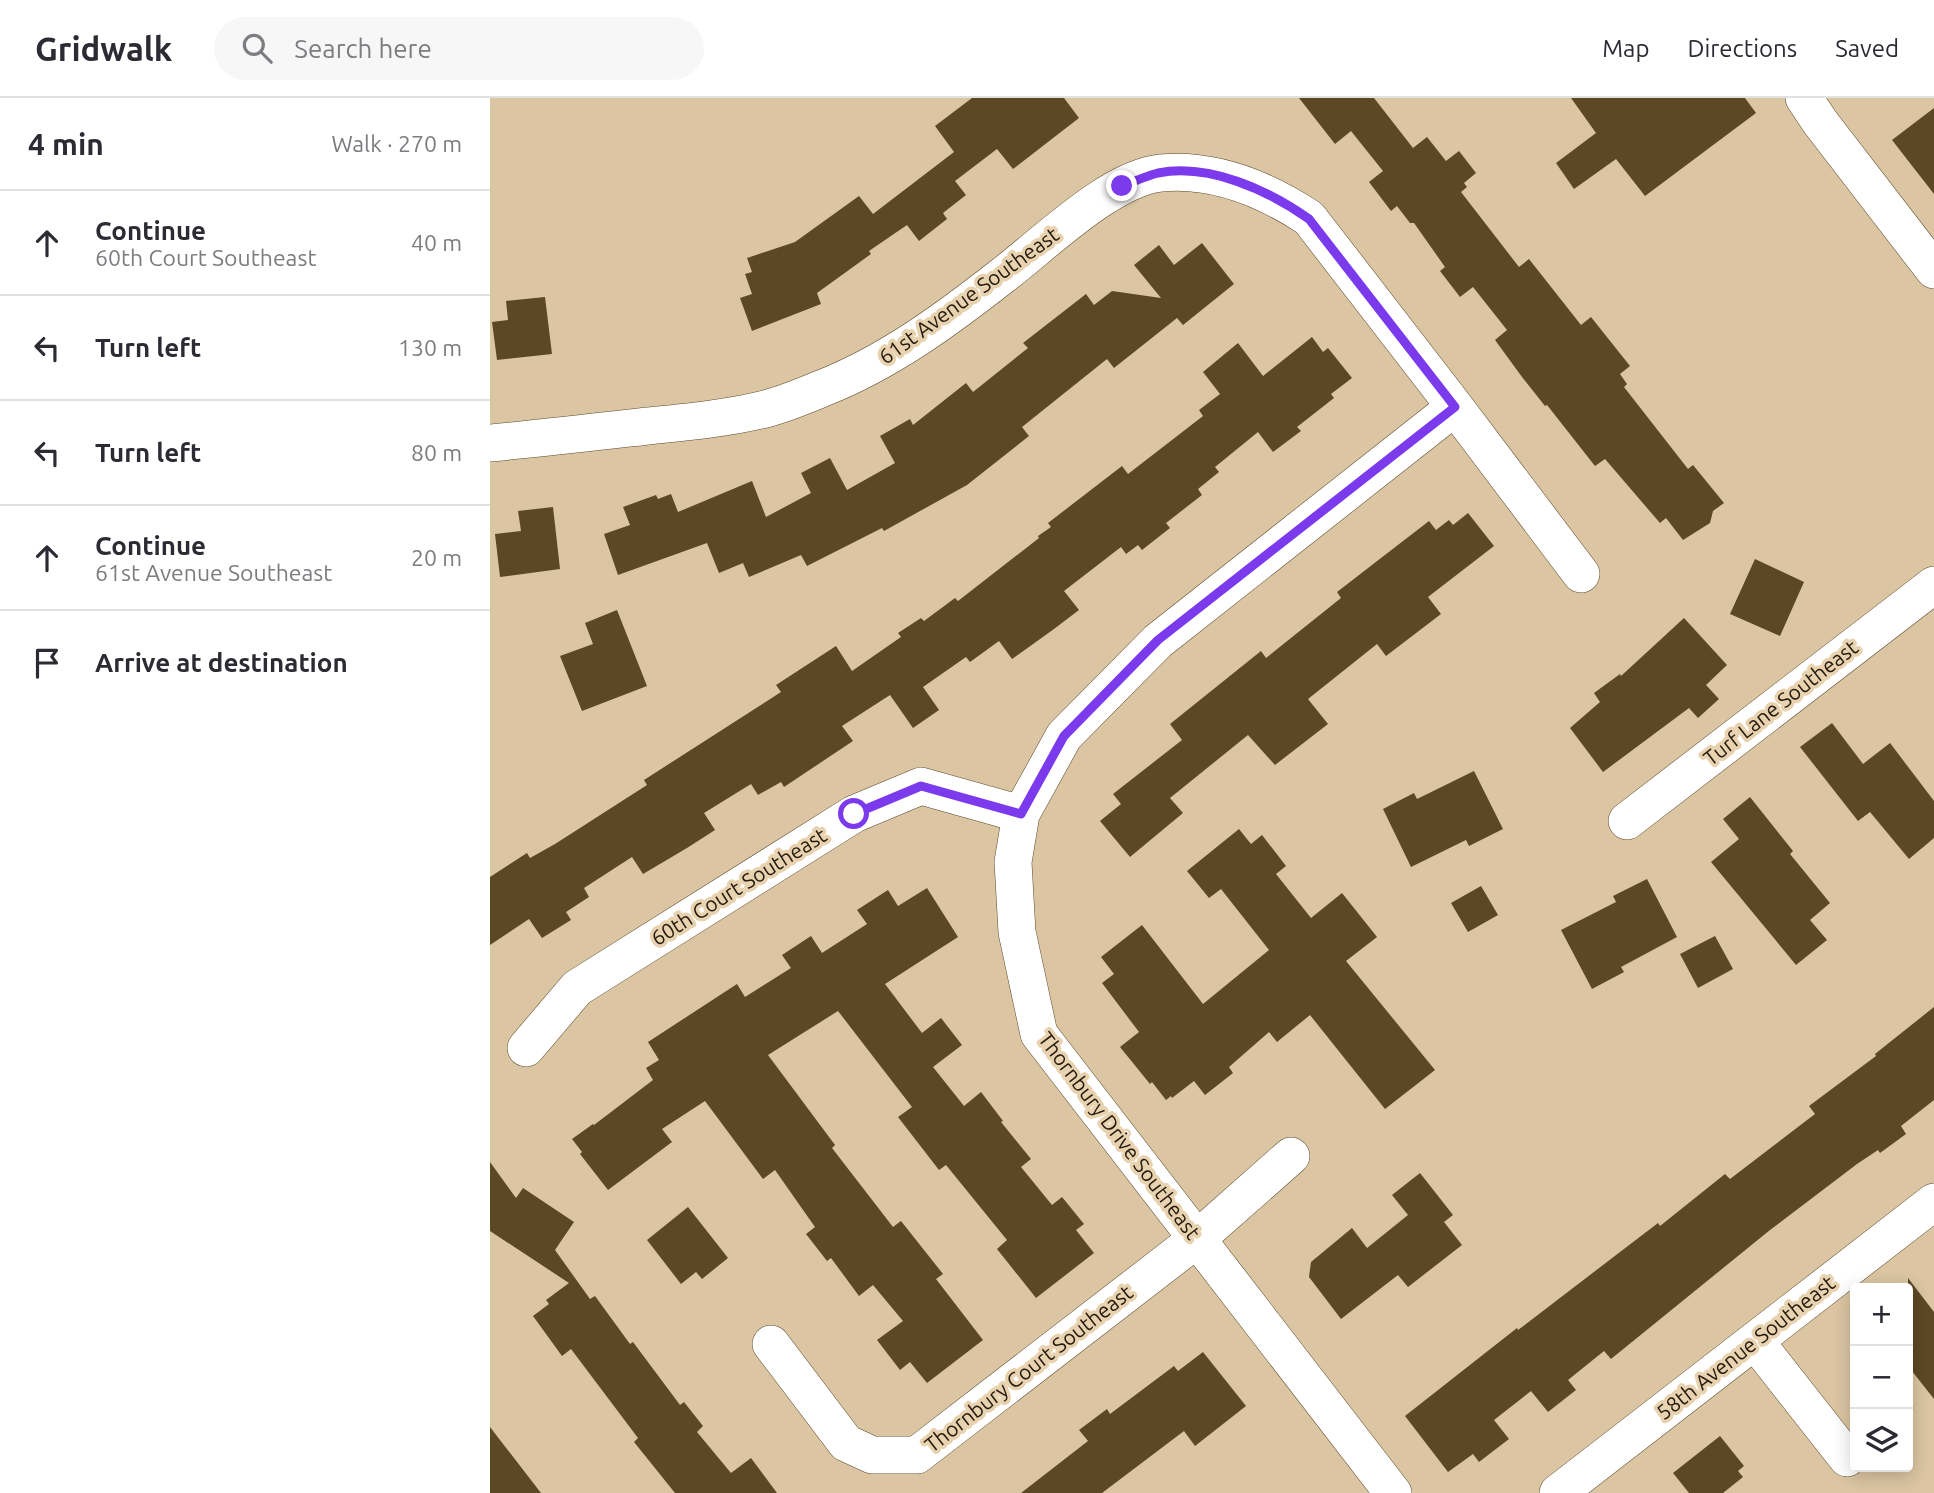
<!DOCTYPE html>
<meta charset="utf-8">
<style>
body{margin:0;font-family:Ubuntu,sans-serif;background:#f7f7f7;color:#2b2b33}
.controls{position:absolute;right:21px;bottom:21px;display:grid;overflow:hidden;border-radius:7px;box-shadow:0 4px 18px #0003}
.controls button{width:63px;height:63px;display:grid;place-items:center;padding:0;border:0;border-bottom:2px solid #e1e1e2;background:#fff;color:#2b2b33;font:35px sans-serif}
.stop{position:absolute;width:21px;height:21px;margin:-16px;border:5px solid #7c3aed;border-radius:50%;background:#fff}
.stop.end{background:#7c3aed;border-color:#fff;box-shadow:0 2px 7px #0008}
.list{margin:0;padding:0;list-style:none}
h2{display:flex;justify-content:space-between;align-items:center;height:91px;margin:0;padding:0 28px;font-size:30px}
h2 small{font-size:23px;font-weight:400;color:#7c7c81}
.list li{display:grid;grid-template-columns:46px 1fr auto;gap:21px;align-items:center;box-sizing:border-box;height:105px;padding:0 28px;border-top:2px solid #e1e1e2}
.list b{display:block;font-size:26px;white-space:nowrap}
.list p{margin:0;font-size:23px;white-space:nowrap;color:#7c7c81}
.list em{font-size:23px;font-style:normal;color:#7c7c81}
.icon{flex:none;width:38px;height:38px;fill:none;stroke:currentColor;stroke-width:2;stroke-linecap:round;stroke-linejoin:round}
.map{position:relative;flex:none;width:1444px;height:1395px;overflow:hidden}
header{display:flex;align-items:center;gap:42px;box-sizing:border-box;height:98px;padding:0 35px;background:#fff;border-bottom:2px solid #e1e1e2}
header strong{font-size:33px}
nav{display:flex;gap:38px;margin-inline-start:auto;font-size:24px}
.search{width:490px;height:63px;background:#f7f7f7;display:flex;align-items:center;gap:18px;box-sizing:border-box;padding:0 24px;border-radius:38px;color:#7c7c81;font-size:26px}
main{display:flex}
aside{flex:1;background:#fff}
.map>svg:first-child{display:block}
</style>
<header>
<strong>Gridwalk</strong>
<div class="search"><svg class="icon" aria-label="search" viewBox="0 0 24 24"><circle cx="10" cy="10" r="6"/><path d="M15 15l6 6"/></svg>Search here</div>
<nav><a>Map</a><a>Directions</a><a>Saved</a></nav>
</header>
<main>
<aside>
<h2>4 min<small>Walk · 270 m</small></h2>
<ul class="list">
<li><svg class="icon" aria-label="ahead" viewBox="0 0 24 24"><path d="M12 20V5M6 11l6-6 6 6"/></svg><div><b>Continue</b><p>60th Court Southeast</p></div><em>40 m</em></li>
<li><svg class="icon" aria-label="left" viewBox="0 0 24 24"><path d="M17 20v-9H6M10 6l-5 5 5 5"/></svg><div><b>Turn left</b></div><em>130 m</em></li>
<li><svg class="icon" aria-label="left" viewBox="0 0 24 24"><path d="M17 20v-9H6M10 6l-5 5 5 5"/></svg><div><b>Turn left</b></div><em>80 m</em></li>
<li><svg class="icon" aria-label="ahead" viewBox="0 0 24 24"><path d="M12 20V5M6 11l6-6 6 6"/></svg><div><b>Continue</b><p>61st Avenue Southeast</p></div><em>20 m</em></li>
<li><svg class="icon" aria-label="arrive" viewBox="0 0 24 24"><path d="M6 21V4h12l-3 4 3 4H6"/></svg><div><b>Arrive at destination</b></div></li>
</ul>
</aside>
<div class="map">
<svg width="1444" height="1395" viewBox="0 0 1444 1395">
<rect width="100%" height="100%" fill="#dbc5a2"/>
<path fill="#5c4824" d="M 482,0 L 574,0 L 589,20 L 523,71 L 507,51 L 465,83 L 476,97 L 453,115 L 457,121 L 429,143 L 417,127 L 379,153 L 381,156 L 327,195 L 331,206 L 262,233 L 250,200 L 262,196 L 255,176 L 262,174 L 257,160 L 305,144 L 369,98 L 383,116 L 464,54 L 445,28 Z
M 809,0 L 884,0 L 923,50 L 937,39 L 956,63 L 969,53 L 986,75 L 974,85 L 977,89 L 971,94 L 1029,169 L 1039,161 L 1091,227 L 1101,219 L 1140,268 L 1130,276 L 1137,286 L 1134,289 L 1198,371 L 1203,367 L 1234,405 L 1223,413 L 1220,425 L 1193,442 L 1176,420 L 1170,425 L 1115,361 L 1105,368 L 1057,307 L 1055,308 L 1032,279 L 1005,242 L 1017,232 L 983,189 L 970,199 L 950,173 L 955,169 L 924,125 L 920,125 L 907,108 L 901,113 L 879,84 L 893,73 L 861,33 L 845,46 Z
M 1081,0 L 1255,0 L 1266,15 L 1155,98 L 1126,61 L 1084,91 L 1066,65 L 1106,35 Z
M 1444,10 L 1444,96 L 1402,42 Z
M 712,145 L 744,186 L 693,227 L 687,220 L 624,270 L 617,261 L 532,329 L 539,338 L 477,387 L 394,433 L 392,430 L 317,468 L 311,457 L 259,479 L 253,465 L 229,475 L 217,445 L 128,477 L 114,436 L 140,427 L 133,409 L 166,397 L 168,401 L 181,396 L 188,414 L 262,383 L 276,419 L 321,395 L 311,375 L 340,360 L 357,392 L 405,365 L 390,338 L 420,321 L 423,327 L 476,285 L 483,294 L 538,250 L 533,245 L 596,196 L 604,207 L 622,193 L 671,200 L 644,167 L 669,147 L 684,167 Z
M 55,199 L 62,256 L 7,262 L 2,224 L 18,222 L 16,203 Z
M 822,239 L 833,254 L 838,250 L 862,280 L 841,296 L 844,300 L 807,329 L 811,333 L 783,354 L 768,334 L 725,369 L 729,374 L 708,391 L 712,397 L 676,425 L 680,430 L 652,452 L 648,447 L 636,456 L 631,449 L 574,493 L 589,512 L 564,531 L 522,561 L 509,543 L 480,564 L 476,559 L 433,589 L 449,612 L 423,630 L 400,597 L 352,628 L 363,643 L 294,689 L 291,684 L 268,697 L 261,686 L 214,715 L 225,732 L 197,750 L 153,776 L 142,759 L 94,790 L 99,799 L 76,814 L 81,822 L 52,840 L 39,821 L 0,847 L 0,779 L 37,755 L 40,760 L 65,746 L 157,687 L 154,682 L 291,594 L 286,587 L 346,548 L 362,573 L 411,539 L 408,535 L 431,520 L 434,523 L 465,500 L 468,503 L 549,440 L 548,438 L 561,429 L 558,425 L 632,368 L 638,376 L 713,318 L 709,312 L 730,296 L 713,274 L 748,245 L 773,278 Z
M 63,409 L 70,471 L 10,479 L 5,436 L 31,433 L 28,413 Z
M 978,415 L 1004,448 L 938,499 L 951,516 L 896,558 L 887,546 L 818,601 L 838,626 L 785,667 L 758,637 L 680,700 L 693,715 L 640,759 L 610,723 L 631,706 L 623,696 L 692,642 L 680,626 L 771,553 L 776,560 L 851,500 L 847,494 L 939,423 L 946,432 L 959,422 L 963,427 Z
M 1265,461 L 1314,484 L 1290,538 L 1240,516 Z
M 127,512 L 157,588 L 92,613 L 70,558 L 103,546 L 95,525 Z
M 1194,520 L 1237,567 L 1216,587 L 1229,601 L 1208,620 L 1199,610 L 1113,674 L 1080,630 L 1110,604 L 1104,595 L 1130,576 L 1131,578 Z
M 1342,625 L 1373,666 L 1400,645 L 1444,703 L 1444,740 L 1419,761 L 1380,714 L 1368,723 L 1310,649 Z
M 984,673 L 1013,731 L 979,748 L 976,742 L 921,769 L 893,711 L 924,695 L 927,701 Z
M 1260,699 L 1303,753 L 1300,756 L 1340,805 L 1320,822 L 1337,842 L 1306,867 L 1221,764 L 1249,741 L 1233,721 Z
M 749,731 L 761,746 L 772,737 L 796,768 L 786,776 L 821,820 L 852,795 L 887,839 L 856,863 L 945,972 L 895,1011 L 820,917 L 787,944 L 779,934 L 739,969 L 743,975 L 715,997 L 704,983 L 682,1000 L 681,998 L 676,1002 L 662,984 L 660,986 L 630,949 L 649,934 L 612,885 L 624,876 L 611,859 L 652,827 L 713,906 L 779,852 L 731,791 L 719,800 L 697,773 Z
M 1157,781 L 1187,839 L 1131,869 L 1134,874 L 1102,891 L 1071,832 L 1126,804 L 1123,798 Z
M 991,788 L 1008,817 L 978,834 L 961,805 Z
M 437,790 L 468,839 L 395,886 L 432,935 L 451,920 L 472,947 L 443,969 L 474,1008 L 491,994 L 513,1023 L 511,1024 L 541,1061 L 531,1069 L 562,1107 L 572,1099 L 594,1126 L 586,1132 L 604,1155 L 546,1200 L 507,1151 L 517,1142 L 456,1067 L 449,1072 L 408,1019 L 422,1009 L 348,913 L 278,957 L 345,1047 L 342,1050 L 403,1129 L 411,1123 L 453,1176 L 446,1181 L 493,1242 L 437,1285 L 420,1264 L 410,1272 L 387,1242 L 413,1223 L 383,1187 L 369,1198 L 341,1160 L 337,1163 L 316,1136 L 325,1129 L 285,1072 L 273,1081 L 215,1003 L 172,1031 L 182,1044 L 118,1092 L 90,1056 L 92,1054 L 82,1041 L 103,1026 L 104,1027 L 163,982 L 156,970 L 169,962 L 158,944 L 247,886 L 255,899 L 301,870 L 292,857 L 321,838 L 332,855 L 377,826 L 367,812 L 398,792 L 408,808 Z
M 1225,838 L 1243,871 L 1208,890 L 1190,856 Z
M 1444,909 L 1444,1002 L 1411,1028 L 1416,1036 L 1390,1055 L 1388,1052 L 1367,1066 L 1280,1132 L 1121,1261 L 1114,1253 L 1078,1282 L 1086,1292 L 1058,1314 L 1041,1293 L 1004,1322 L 1019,1341 L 989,1364 L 983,1356 L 958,1374 L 915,1318 L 1027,1230 L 1028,1232 L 1168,1125 L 1170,1128 L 1235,1076 L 1240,1081 L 1325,1016 L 1319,1008 L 1386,958 L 1385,956 Z
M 0,1064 L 26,1100 L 33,1090 L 84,1124 L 65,1152 L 100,1201 L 105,1198 L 140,1246 L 143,1244 L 190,1307 L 194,1304 L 213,1328 L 207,1334 L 241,1375 L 261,1360 L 287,1395 L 185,1395 L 144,1344 L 148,1340 L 81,1251 L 72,1258 L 43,1218 L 59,1206 L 56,1202 L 79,1185 L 0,1133 Z
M 930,1075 L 963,1117 L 954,1124 L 972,1147 L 918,1189 L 908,1177 L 851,1221 L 819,1179 L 821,1164 L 862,1130 L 877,1150 L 918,1117 L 902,1097 Z
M 198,1109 L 238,1160 L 212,1181 L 206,1174 L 191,1186 L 157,1142 Z
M 1418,1180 L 1444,1214 L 1444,1301 L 1418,1268 Z
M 713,1254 L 756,1308 L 705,1348 L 694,1333 L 612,1395 L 531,1395 L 598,1343 L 589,1332 L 617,1311 L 620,1316 L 684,1268 L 688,1273 Z
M 0,1329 L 51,1395 L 0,1395 Z
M 1230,1338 L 1254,1368 L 1248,1373 L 1253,1379 L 1233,1395 L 1199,1395 L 1183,1375 Z"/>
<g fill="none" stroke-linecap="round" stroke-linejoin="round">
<g stroke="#5c492a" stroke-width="38">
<path id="minor" d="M 1314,0 L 1330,24 L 1444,172
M 0,345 C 53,340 105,334 158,328 C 198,324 240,320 279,310 C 297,305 316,297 333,290 C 399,264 457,221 512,178 C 553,147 620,80 671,75 C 725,70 775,91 819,120 L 965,309 L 1091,476
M 1137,723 L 1444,487
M 36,950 L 87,890 L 364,716 L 431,688 L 531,716
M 1265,1243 L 1357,1360
M 281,1246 L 356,1345 L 382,1357 L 427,1357 L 707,1141 L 801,1058
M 903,1395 L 549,936 L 527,834 L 523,764 L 531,716 L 574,638 L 668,543 L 965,309
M 1068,1395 L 1444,1104"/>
</g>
<use href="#minor" stroke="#fff" stroke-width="37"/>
</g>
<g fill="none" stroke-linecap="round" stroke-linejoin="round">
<path stroke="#7c3aed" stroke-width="9" d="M 364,716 L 431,688 L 531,716 L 574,638 L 668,542 L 965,309 L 819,121 C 778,92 719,65 668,75 C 656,78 643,84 632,88"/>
</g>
<g text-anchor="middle" stroke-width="7" stroke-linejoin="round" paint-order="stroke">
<g font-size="21" fill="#241b0e" stroke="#e8d2af">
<text transform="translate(479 198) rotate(-36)" y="7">61st Avenue Southeast</text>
<text transform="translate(1291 605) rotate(-38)" y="7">Turf Lane Southeast</text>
<text transform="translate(249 789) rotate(-32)" y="7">60th Court Southeast</text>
<text transform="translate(629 1038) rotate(53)" y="7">Thornbury Drive Southeast</text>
<text transform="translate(1256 1250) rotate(-38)" y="7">58th Avenue Southeast</text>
<text transform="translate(539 1271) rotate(-38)" y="7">Thornbury Court Southeast</text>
</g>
</g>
</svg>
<div class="controls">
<button>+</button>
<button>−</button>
<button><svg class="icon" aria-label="layers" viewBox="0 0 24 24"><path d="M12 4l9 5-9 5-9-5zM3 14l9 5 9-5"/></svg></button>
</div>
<div class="stop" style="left:364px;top:716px"></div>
<div class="stop end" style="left:632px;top:88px"></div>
</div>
</main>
